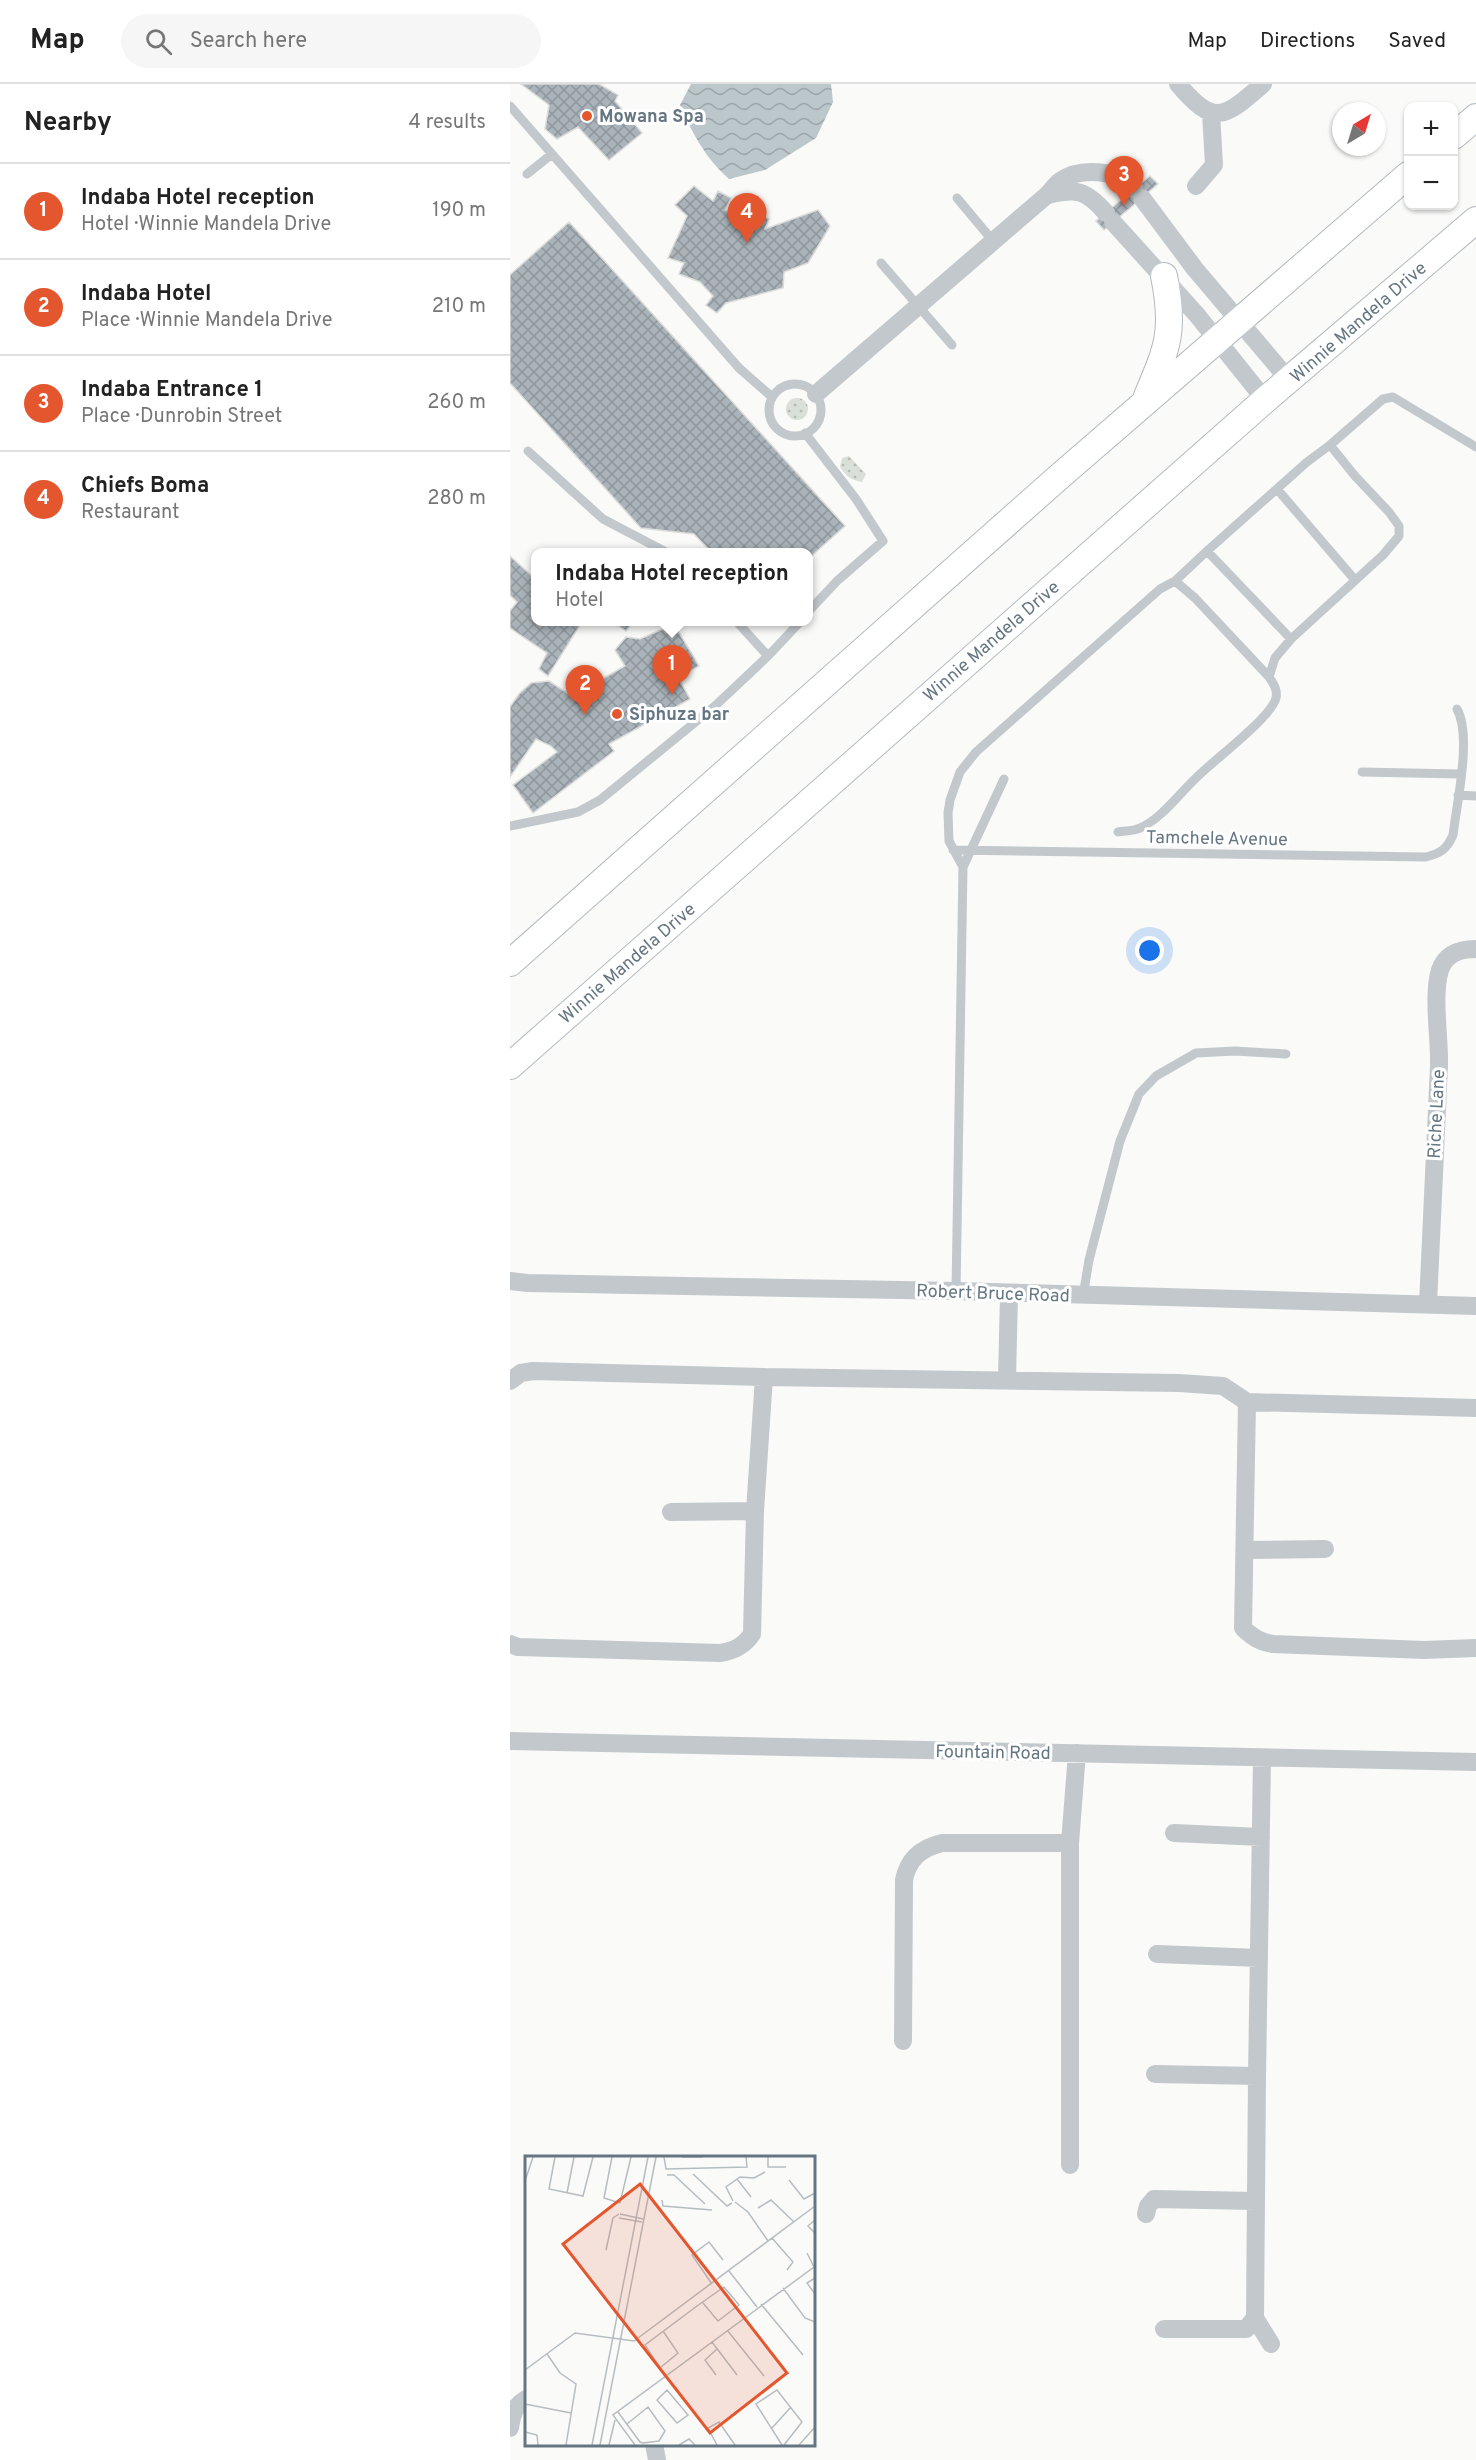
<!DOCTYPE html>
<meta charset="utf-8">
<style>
body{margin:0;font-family:Overpass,sans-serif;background:#f6f6f6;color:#222}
.controls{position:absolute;right:18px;top:18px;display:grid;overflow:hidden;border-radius:12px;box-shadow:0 2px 4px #0004}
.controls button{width:54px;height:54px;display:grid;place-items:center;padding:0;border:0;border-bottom:2px solid #e0e0e0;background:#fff;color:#222;font:30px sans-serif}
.compass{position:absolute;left:822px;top:18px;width:54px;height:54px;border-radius:50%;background:#fff;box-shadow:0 2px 4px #0004;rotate:38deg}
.you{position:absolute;left:640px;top:867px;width:21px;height:21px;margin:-15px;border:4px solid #fff;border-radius:50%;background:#1a73e8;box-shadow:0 0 0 9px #1a73e833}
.badge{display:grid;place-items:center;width:39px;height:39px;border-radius:50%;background:#e4572e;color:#fff;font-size:20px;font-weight:700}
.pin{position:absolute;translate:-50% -50px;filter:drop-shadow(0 2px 3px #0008)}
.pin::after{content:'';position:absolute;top:32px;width:21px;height:18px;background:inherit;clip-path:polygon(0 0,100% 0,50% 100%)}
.popup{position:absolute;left:21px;top:464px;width:282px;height:78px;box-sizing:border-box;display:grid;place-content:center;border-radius:12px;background:#fff;filter:drop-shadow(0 2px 4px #0005);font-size:20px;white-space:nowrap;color:#767676}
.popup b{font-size:22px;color:#222}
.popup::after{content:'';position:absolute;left:50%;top:100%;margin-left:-12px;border:12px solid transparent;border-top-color:#fff}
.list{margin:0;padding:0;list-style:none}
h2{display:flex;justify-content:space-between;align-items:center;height:78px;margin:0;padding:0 24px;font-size:26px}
h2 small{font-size:20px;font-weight:400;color:#767676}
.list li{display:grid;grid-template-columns:39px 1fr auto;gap:18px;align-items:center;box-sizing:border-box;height:96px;padding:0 24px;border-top:2px solid #e0e0e0}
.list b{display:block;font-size:22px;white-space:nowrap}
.list p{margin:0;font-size:20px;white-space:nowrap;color:#767676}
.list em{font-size:20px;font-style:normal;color:#767676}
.icon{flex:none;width:33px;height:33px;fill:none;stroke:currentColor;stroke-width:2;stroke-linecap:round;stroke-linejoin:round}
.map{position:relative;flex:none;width:966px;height:2376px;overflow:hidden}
header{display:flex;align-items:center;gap:36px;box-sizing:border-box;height:84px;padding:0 30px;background:#fff;border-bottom:2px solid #e0e0e0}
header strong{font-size:28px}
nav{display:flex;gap:33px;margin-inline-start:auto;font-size:21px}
.search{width:420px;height:54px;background:#f6f6f6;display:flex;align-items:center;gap:15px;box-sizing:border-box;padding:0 21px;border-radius:33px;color:#767676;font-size:22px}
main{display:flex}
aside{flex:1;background:#fff}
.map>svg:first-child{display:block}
</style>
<header>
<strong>Map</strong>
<div class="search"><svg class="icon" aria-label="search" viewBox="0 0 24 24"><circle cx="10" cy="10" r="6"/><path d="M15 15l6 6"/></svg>Search here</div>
<nav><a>Map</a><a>Directions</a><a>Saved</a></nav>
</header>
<main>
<aside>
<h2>Nearby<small>4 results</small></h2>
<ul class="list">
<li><span class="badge">1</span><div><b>Indaba Hotel reception</b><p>Hotel · Winnie Mandela Drive</p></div><em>190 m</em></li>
<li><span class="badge">2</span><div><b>Indaba Hotel</b><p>Place · Winnie Mandela Drive</p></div><em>210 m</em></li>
<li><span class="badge">3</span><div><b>Indaba Entrance 1</b><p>Place · Dunrobin Street</p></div><em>260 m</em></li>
<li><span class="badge">4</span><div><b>Chiefs Boma</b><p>Restaurant</p></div><em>280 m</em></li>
</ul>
</aside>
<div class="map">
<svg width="966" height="2376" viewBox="0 0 966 2376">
<defs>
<pattern id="grass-dots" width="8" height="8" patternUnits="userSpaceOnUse" patternTransform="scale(1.5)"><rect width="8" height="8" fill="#dadfd7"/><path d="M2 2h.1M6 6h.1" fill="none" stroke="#b4b9b4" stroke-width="1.8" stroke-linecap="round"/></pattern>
<pattern id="water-waves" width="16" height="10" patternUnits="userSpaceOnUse" patternTransform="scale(1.5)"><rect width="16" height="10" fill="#bbc7cb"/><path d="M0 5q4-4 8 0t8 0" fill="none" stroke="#9ca6aa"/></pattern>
<pattern id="building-cross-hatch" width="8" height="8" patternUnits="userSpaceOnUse" patternTransform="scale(1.5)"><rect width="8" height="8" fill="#aab3b9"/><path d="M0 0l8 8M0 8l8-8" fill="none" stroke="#8e969c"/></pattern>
</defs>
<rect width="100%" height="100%" fill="#fafaf8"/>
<path fill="url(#grass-dots)" d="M276 325a11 11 0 1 1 22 0a11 11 0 1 1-22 0Z
M 339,372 L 356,390 L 352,398 C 341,396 336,392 330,383 L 332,374 Z"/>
<path fill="url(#water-waves)" d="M 181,0 L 321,0 L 323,18 L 306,54 L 255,86 L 219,95 C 196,75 182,49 170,21 Z"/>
<path fill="url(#building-cross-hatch)" stroke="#dcdcda" stroke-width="1.5" d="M 11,0 L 89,0 L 108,11 L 105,17 L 132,49 L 99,76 L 68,43 L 47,55 L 35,45 L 39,21 Z
M 640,92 L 648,100 L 594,146 L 586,137 Z
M 184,102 L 203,117 L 208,107 L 221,114 L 215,126 L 239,139 L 245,128 L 259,135 L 255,145 L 308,126 L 320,142 L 298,179 L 274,188 L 273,204 L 216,219 L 207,229 L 196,221 L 203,212 L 190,198 L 169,190 L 174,179 L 158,174 L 177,132 L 165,121 Z
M 59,138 L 335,442 L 298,475 L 298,468 L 201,468 L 184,450 L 131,444 L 0,299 L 0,191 Z
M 0,472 L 21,491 L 26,487 L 26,538 L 72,538 L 38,592 L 29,585 L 37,569 L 0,544 L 0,527 L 7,518 L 0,511 Z
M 103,538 L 123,538 L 116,547 Z
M 164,540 L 189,582 L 168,593 L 180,615 L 99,660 L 104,667 L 23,729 L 3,701 L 47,668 L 41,662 L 26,655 L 0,693 L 0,623 L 9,610 L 21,599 L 39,597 L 62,612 L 115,582 L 105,566 L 116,553 L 130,555 Z"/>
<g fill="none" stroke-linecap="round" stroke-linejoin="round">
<g stroke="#b3babf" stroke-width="28">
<path id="secondary" d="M 944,52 L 966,33
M 637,312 C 658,263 665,246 654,192
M 0,879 L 550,392 L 898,91
M 0,982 L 755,316 L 966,136"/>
</g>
<path stroke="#c3c8cc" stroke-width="9" d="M 0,22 L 229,284 L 262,313
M 17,90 L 42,70
M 447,114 L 483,157
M 371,179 L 442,261
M259 326a26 26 0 1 1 52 0a26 26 0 1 1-52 0Z
M 295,349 L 346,415 L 373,457 L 327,497 L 298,528
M 820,361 L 873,315 L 883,313 L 966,363
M 18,367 L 93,435 L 156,468
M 767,405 L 845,496
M 697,467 L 797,378 L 820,361 L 845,392 L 879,428 L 889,442 L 889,452 L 873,471 L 781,555
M 665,497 L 697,467 L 781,555 L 765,574 L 759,593
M 227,538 L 258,572
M 852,688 L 950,690
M 948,711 L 966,712
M 0,742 L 68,728 L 90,716 L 205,622 L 258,572 L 290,538
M 443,766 L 916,773 C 931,769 937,765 943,751 C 947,718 962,652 947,625
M 453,783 L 439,757 L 438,729 L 440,716 L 450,688 L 466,668 L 650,505 L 665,497 L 685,514 L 759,593 C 763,599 768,606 766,614 C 761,634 701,678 685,695 C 669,710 651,735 630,744 C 624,747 615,747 608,748
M 446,1207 L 453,783 L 494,695
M 573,1212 L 579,1176 L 610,1057 L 629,1010 L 646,992 L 686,969 L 725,967 L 776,970"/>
<path stroke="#c3c8cc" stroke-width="18" d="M 668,0 C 704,43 714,34 753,0
M 686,102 L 704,81 L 701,29
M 538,111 C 567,104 576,106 596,129
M 632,114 L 685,185 L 779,296
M 603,138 L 687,231 L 755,316
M 306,310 L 537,111 C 541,107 545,101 550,97 C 570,83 608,85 624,105
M 0,1197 L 17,1199 L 446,1207 L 966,1222
M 918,1220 C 921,1141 926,1062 929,982 C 930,955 922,912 930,886 C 936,869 950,865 966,865
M 497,1295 L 499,1210
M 0,1297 L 11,1289 L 23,1287 L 254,1293 L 669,1299 L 713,1302 L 737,1318 L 966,1324
M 737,1318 L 733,1544 C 742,1553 750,1558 763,1560 L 914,1566 L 966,1564
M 161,1428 L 245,1427
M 736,1466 L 815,1465
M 0,1560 L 8,1563 L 210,1569 C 224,1567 234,1562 242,1550 L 245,1427 L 254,1293
M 0,1657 L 966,1678
M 752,1675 L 747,1992 L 745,2234 L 761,2260
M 664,1749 L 751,1753
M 647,1870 L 749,1874
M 393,1957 L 394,1796 C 398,1775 411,1764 432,1759 L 560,1759
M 645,1990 L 747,1992
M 560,2081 L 560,1759 L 567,1669
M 636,2130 L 638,2122 L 644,2115 L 745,2117
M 654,2245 L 736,2245 L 745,2234
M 0,2344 C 2,2331 4,2322 16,2315
M 144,2360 L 147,2376"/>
<use href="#secondary" stroke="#fff" stroke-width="26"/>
</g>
<g fill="#e4572e" stroke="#fff" stroke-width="2">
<circle cx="77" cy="32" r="6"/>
<circle cx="107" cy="630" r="6"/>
</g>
<g text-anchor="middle" stroke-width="6" stroke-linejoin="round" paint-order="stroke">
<g font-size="18" font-weight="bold" fill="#657683" stroke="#fff" text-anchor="start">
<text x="89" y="38">Mowana Spa</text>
<text x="119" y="636">Siphuza bar</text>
</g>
<g font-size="18" fill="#657683" stroke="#fff">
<text transform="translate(848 238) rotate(-41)" y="6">Winnie Mandela Drive</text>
<text transform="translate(481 557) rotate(-41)" y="6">Winnie Mandela Drive</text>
<text transform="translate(707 754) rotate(1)" y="6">Tamchele Avenue</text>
<text transform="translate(117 879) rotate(-41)" y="6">Winnie Mandela Drive</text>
<text transform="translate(926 1030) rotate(-87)" y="6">Riche Lane</text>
<text transform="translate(483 1209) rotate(2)" y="6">Robert Bruce Road</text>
<text transform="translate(483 1668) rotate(1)" y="6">Fountain Road</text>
</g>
</g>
<g transform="translate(15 2072)">
<rect width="290" height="290" fill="#fafaf8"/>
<path fill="none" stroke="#b5bdc2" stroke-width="1.5" d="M 30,1 L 24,33 L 58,40 L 68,1M 87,1 L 79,42 L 95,47M 139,1 L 141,13 L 222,11 L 221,1M 157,1 L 178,1M 243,1 L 243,11 L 261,11M 168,18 L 202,50 L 207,47M 142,19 L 149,19 L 180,48M 212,23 L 226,41M 264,24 L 279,43 L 290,37M 0,25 L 8,1M 42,37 L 49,1M 137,44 L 138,50 L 187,54M 208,45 L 201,31 L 215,21 L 229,22 L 240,16M 210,46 L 223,56 L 243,85M 95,47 L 106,1M 233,52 L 246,44 L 269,66M 95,58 L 118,63M 94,62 L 117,66M 290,64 L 283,70 L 290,77M 247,82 L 268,106 L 262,114M 81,94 L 88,62 L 94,58M 204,115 L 232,151M 290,122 L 282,127 L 290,138M 187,128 L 167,99 L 184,86 L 198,104M 258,132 L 280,162 L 290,166M 236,148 L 278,199M 202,174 L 239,220M 138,175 L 153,197 L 135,212 L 120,189 L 172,150 L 199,131 L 214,149 L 193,165 L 178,147M 187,186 L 212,219M 22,198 L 35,217 L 51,228 L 41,289M 0,214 L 50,177 L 109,185 L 290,50M 191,219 L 180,204 L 192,193M 142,234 L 163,259 L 152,267 L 132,244 ZM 0,248 L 46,257M 93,256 L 115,286 L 118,287 L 134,285 L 140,275 L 123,251 L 102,268M 247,272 L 266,251M 0,276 L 12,279 L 13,289M 67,289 L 123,1M 75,289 L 131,1M 84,289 L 90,264M 110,289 L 88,259 L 289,111 L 282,97M 154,289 L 164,283 L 170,289M 192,289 L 183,272 L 194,266 L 210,289M 257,289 L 231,248 L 252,234 L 277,266 L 259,289M 274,289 L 290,271"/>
<path fill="#e4572e" fill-opacity="0.15" stroke="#e4572e" stroke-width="3" d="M 115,28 L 262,217 L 185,277 L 38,88 Z"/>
<rect width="290" height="290" fill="none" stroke="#657683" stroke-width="3"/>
</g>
</svg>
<div class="controls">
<button>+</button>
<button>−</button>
</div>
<svg class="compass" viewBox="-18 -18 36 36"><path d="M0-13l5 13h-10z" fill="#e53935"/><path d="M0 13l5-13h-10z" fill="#767676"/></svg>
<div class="you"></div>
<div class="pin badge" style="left:162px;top:611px">1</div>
<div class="popup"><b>Indaba Hotel reception</b>Hotel</div>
<div class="pin badge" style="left:75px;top:631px">2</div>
<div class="pin badge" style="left:614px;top:122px">3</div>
<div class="pin badge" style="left:237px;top:159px">4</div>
</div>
</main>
